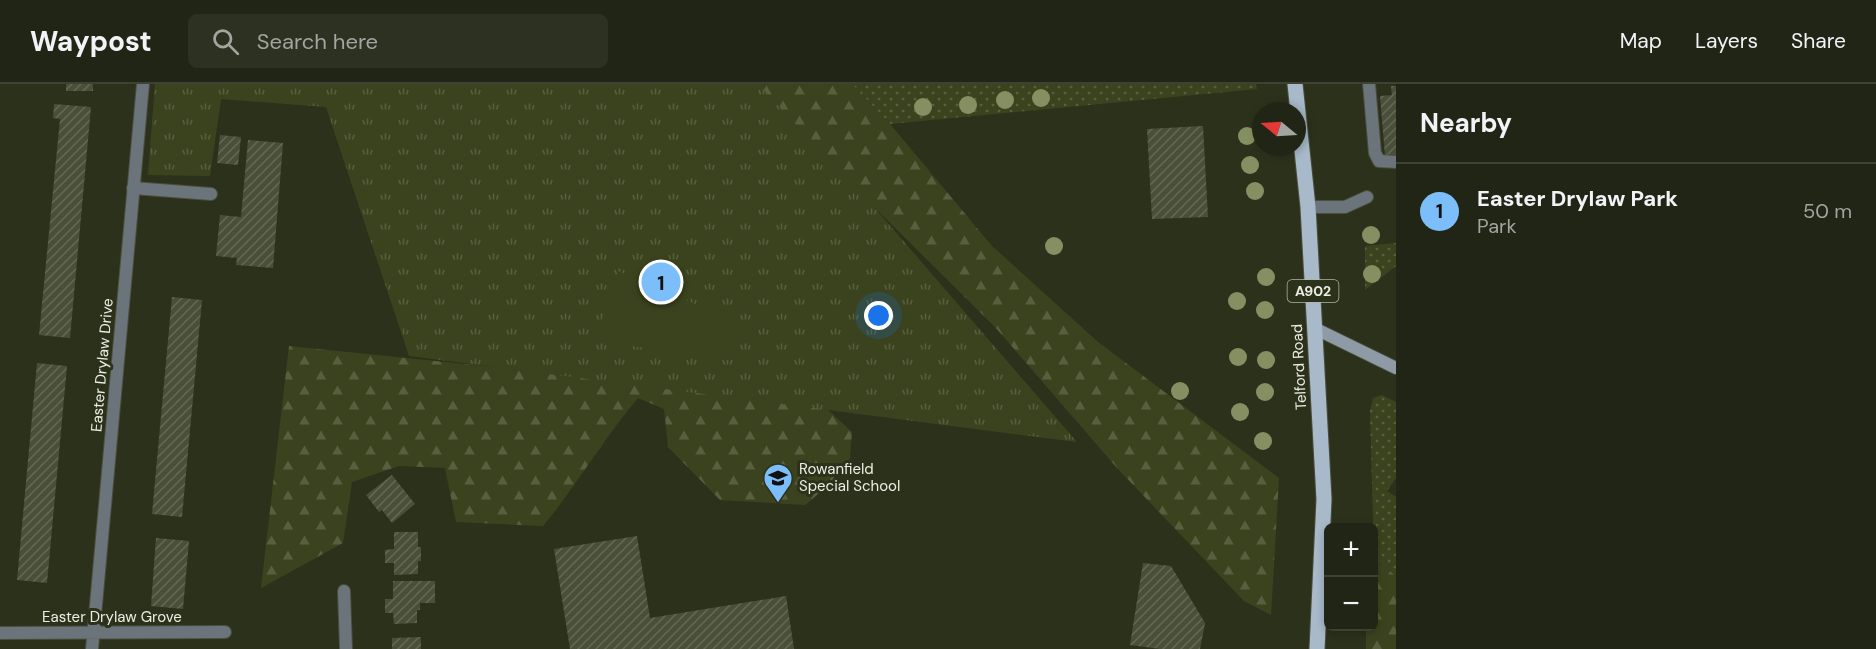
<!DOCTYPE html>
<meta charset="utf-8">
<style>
body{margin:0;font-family:"DM Sans",sans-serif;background:#2d3122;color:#f1f3f6}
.controls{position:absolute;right:18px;bottom:18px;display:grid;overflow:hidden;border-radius:9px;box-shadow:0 3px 9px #0003}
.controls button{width:54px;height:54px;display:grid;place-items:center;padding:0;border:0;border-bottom:2px solid #3e4234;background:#212515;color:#f1f3f6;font:30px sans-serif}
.compass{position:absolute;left:1252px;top:18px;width:54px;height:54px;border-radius:50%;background:#212515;box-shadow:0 3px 9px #0003;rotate:288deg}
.you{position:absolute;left:879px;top:232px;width:21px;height:21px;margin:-15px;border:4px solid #fff;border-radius:50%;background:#1a73e8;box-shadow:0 0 0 9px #1a73e833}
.badge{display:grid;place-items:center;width:39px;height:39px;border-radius:50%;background:#7cbef9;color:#111;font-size:20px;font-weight:700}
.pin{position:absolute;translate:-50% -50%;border:3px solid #fff;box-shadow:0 2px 6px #0006}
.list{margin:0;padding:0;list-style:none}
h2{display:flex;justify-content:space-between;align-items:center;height:78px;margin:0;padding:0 24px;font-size:26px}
h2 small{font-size:20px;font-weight:400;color:#a2a5a0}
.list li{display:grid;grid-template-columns:39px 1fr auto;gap:18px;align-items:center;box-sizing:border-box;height:96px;padding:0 24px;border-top:2px solid #3e4234}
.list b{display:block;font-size:22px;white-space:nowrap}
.list p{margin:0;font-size:20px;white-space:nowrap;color:#a2a5a0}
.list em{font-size:20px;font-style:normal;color:#a2a5a0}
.icon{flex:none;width:33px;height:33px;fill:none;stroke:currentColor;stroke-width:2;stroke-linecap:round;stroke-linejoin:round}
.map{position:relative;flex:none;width:1396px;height:565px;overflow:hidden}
header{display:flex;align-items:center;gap:36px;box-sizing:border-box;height:84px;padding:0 30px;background:#212515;border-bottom:2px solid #3e4234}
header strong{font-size:28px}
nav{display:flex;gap:33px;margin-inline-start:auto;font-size:21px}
.search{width:420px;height:54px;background:#2d3122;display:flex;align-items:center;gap:15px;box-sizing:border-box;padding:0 21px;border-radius:9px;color:#a2a5a0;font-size:22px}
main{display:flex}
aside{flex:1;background:#212515}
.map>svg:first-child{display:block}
</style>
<header>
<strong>Waypost</strong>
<div class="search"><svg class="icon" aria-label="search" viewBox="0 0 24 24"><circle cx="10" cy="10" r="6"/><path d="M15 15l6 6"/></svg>Search here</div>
<nav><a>Map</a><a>Layers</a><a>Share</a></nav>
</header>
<main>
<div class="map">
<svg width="1396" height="565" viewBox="0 0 1396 565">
<defs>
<pattern id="grass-dots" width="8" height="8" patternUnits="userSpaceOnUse" patternTransform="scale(1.5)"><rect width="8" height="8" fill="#3b431e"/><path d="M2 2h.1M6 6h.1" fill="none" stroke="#585e3e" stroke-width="1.8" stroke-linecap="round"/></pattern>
<pattern id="forest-firs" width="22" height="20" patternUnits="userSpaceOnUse" patternTransform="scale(1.5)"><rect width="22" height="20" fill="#3b431e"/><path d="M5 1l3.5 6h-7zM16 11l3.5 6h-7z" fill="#585e3e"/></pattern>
<pattern id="park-tufts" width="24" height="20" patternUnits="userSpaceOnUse" patternTransform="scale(1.5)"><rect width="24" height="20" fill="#3b431e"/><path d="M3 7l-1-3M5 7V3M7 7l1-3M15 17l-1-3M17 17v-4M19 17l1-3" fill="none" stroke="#585e3e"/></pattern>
<pattern id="building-hatch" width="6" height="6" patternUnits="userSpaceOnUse" patternTransform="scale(1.5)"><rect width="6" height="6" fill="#494f39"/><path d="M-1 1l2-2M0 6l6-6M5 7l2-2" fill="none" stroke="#636955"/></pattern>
</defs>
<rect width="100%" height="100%" fill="#2c311c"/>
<path fill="url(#grass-dots)" d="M 852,0 L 1256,0 L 1257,5 L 890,40 Z
M 1396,159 L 1396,182 L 1365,206 L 1365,162 Z
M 1382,311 L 1396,318 L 1396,394 L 1387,407 L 1396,413 L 1396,492 L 1374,475 L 1370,327 L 1373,314 Z"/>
<path fill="url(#forest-firs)" d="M 755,0 L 852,0 L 890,40 L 992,162 L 1098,258 L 1279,394 L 1271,531 L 1244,517 L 1117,384 L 995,243 L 874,123 Z
M 289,262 L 504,284 L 827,325 L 852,348 L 849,384 L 805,421 L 720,416 L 668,363 L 664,325 L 638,314 C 603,355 577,401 543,442 L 456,438 L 445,384 L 399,382 L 352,398 L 343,459 L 261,504 Z
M 1374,475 L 1396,492 L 1396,565 L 1366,565 L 1366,543 L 1374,542 Z"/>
<path fill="url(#park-tufts)" d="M 155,0 L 758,0 L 874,123 L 1077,358 L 409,272 L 326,23 L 221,15 L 210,92 L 148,91 Z"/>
<path fill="#3b431e" d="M 618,187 L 739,239 L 728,276 L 597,257 L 605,225 Z"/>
<path fill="url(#building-hatch)" d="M 66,0 L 93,0 L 93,7 L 66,7 Z
M 1391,2 L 1396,2 L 1396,71 L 1385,72 L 1380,12 L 1392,11 Z
M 54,20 L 91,23 L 70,254 L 39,251 L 60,35 L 53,34 Z
M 1203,42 L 1208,133 L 1152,135 L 1147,45 Z
M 220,51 L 241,53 L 238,81 L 217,79 Z
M 248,56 L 283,59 L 273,184 L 236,181 L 237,174 L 216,172 L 220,131 L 241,133 Z
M 172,213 L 202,216 L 182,433 L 152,430 Z
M 37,279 L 67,282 L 47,499 L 17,496 Z
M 392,391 L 415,420 L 392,439 L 382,426 L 379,428 L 366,411 Z
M 394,448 L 418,448 L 418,463 L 421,463 L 421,477 L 418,477 L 418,490 L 394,491 L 394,479 L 385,479 L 385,466 L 394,465 Z
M 637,452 L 650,534 L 786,512 L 794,565 L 570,565 L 554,465 Z
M 156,454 L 189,457 L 183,525 L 151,522 Z
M 1143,479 L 1171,482 L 1205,539 L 1200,565 L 1160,565 L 1130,561 Z
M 393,497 L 435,497 L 435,519 L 420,519 L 420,526 L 417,526 L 417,539 L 394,540 L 393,529 L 385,529 L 385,515 L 393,515 Z
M 421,553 L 421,565 L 392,565 L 392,554 Z"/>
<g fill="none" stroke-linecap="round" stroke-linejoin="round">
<g stroke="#4b4f3c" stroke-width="14">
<path id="lane" d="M 1369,0 L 1375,69 L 1379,77 L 1396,78
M 133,104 L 211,110
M 1308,123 L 1345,123 L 1367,113"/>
</g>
<g stroke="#4b4f3c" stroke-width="14">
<path id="street" d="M 344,507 L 346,565
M 0,549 L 225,548
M 92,565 L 143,0"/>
</g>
<g stroke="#4b4f3c" stroke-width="14">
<path id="secondary" d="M 1316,245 L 1396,284"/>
</g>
<g stroke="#4b4f3c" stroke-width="17">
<path id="primary" d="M 1295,0 L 1308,123 L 1324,415 L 1317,565"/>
</g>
<use href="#lane" stroke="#6b737b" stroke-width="12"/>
<use href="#street" stroke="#6b737b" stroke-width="12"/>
<use href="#secondary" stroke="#8e9ba7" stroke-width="12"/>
<use href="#primary" stroke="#a8b9c9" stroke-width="15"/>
</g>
<g fill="#859062">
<circle cx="1041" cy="14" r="9"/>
<circle cx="1005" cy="16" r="9"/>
<circle cx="968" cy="21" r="9"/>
<circle cx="923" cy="23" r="9"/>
<circle cx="1247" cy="52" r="9"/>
<circle cx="1250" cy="81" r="9"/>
<circle cx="1255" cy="107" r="9"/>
<circle cx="1371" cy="151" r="9"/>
<circle cx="1054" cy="162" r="9"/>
<circle cx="1372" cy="190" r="9"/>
<circle cx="1266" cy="193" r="9"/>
<circle cx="1237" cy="217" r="9"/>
<circle cx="1265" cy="226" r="9"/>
<circle cx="1238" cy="273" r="9"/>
<circle cx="1266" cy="276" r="9"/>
<circle cx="1180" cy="307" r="9"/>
<circle cx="1265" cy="308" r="9"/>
<circle cx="1240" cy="328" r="9"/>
<circle cx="1263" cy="357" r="9"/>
</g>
<defs>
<g id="school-pin" transform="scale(1.5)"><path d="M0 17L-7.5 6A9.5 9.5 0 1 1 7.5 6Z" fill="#7cbef9" stroke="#2c311c"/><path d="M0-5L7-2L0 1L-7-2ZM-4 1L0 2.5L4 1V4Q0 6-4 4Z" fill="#111"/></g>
</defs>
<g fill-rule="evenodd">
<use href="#school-pin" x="778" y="394"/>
</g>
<g text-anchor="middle" stroke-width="6" stroke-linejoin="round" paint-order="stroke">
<rect fill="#2c311c" stroke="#b2b5a6" stroke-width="1.5" x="1287.5" y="196" width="51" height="22" rx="4.5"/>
<g font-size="14" font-weight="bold" fill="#ebeee1">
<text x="1313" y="212">A902</text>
</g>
<g font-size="15" fill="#ebeee1" stroke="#2c311c">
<text transform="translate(102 281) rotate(-85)" y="5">Easter Drylaw Drive</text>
<text transform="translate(1299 283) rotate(-93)" y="5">Telford Road</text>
<text x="112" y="538">Easter Drylaw Grove</text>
</g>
<g font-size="15" fill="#ebeee1" stroke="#2c311c" text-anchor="start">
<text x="799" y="390">Rowanfield<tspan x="799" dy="17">Special School</tspan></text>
</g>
</g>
</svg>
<div class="controls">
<button>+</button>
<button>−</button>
</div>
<svg class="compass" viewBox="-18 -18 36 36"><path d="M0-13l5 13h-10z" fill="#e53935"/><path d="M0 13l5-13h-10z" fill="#a2a5a0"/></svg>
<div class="you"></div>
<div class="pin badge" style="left:661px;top:198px">1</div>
</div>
<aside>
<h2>Nearby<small></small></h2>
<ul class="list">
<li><span class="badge">1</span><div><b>Easter Drylaw Park</b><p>Park</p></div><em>50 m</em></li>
</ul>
</aside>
</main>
